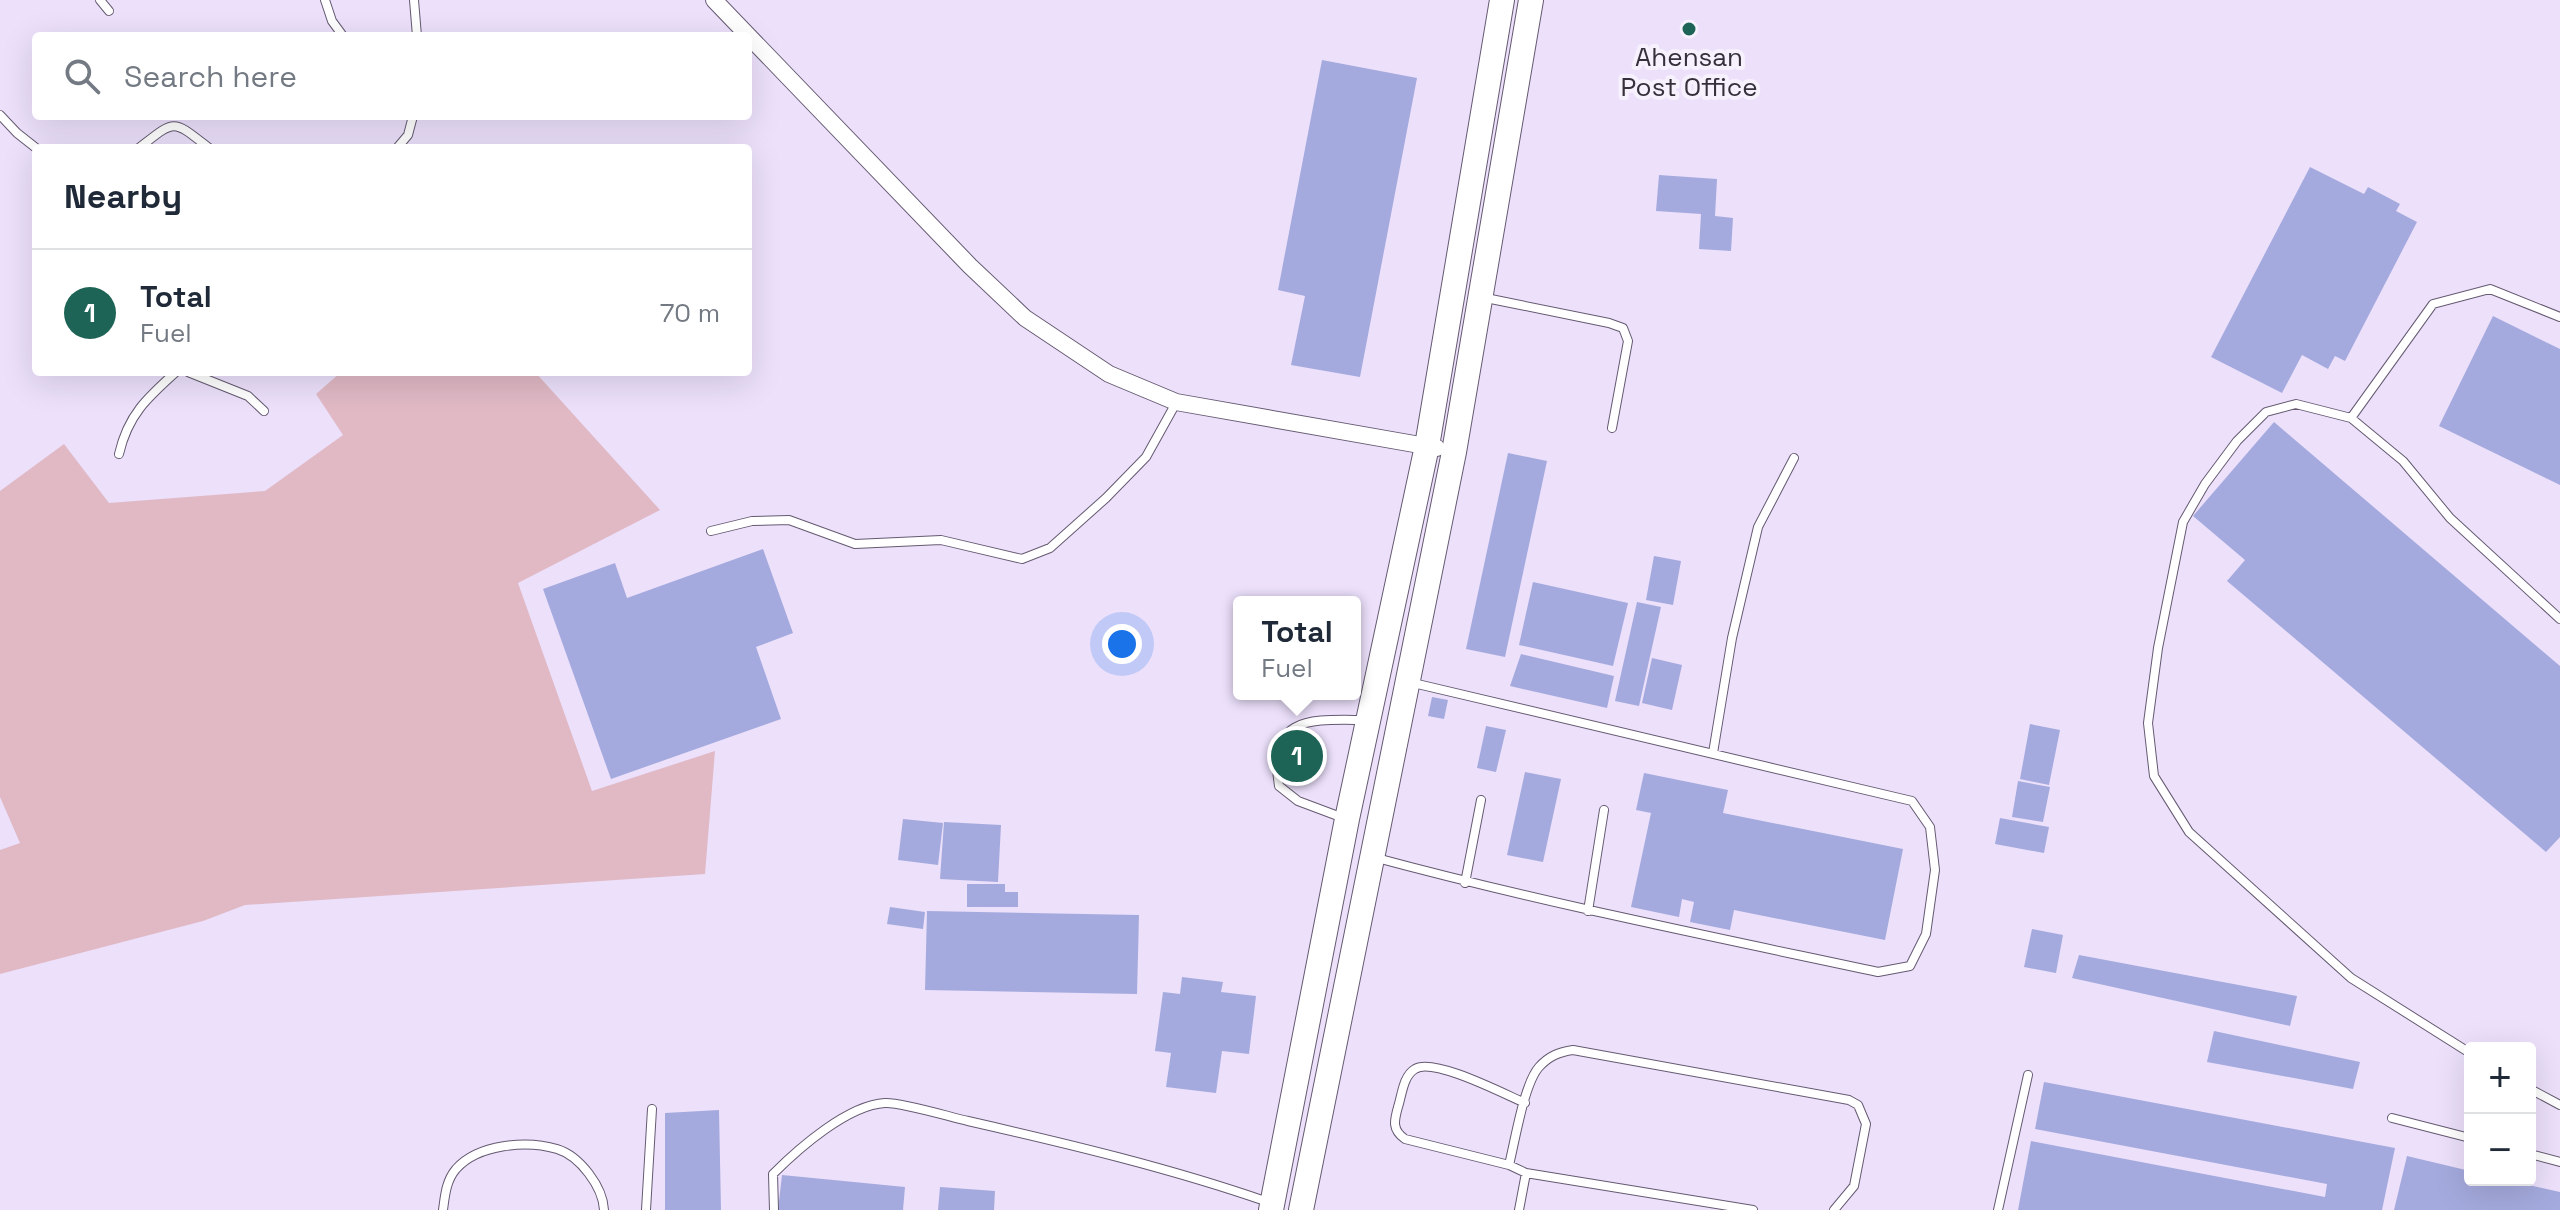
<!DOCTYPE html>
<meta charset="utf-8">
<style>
body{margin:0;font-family:"Space Grotesk",sans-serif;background:#f6f6f7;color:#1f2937}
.controls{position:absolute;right:24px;bottom:24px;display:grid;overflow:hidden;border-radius:8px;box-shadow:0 8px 32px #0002}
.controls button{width:72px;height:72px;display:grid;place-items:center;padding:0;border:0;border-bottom:2px solid #e0e1e3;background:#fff;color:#1f2937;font:40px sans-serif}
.you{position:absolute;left:1122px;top:644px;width:28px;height:28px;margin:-20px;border:6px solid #fff;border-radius:50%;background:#1a73e8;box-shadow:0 0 0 12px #1a73e833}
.badge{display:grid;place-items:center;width:52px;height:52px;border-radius:50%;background:#1e6456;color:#fff;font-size:26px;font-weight:700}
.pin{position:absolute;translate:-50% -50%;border:4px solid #fff;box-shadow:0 2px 8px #0006}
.popup{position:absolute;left:1233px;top:596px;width:128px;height:104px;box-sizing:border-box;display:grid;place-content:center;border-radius:8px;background:#fff;filter:drop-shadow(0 2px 6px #0005);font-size:26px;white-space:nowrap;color:#747a83}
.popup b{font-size:30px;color:#1f2937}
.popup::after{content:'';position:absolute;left:50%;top:100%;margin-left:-16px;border:16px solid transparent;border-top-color:#fff}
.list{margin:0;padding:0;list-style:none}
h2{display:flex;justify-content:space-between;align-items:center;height:104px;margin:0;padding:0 32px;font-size:34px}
h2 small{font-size:26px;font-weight:400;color:#747a83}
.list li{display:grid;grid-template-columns:52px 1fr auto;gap:24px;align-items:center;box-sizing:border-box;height:128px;padding:0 32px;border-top:2px solid #e0e1e3}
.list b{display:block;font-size:30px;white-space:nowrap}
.list p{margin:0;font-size:26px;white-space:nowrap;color:#747a83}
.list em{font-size:26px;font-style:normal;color:#747a83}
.icon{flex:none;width:44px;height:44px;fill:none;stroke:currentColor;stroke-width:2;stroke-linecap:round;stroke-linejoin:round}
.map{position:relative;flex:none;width:2560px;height:1210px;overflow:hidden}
.search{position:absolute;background:#fff;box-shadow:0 8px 32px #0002;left:32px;top:32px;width:720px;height:88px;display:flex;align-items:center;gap:20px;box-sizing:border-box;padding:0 28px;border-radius:8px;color:#747a83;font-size:30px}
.panel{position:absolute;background:#fff;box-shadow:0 8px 32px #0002;left:32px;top:144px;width:720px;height:232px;border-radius:8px}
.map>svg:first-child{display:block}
</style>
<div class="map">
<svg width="2560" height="1210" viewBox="0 0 2560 1210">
<rect width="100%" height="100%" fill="#ece0fb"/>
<path fill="#e0b9c5" d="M 341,372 L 535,372 L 660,510 L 518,583 L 592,791 L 715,751 L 705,874 L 245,905 L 203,921 L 0,974 L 0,850 L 20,843 L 0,797 L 0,491 L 64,444 L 109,503 L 265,491 L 343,435 L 316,394 Z"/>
<path fill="#a5aade" d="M 1322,60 L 1417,78 L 1360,377 L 1291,365 L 1305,296 L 1278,290 Z
M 2310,167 L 2364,194 L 2368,187 L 2400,204 L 2396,211 L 2417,222 L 2345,361 L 2335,356 L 2328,369 L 2302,355 L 2282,393 L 2211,357 Z
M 1659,175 L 1717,179 L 1715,216 L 1733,218 L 1731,251 L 1699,249 L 1701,214 L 1656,211 Z
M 2493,316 L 2560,349 L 2560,485 L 2439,426 Z
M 2274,422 L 2560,666 L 2560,837 L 2546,852 L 2227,581 L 2245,560 L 2193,516 Z
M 1508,453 L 1547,461 L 1505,657 L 1466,649 Z
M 763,549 L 793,633 L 756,647 L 781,719 L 611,779 L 543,589 L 615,563 L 627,598 Z
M 1654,556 L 1681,561 L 1673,605 L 1646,600 Z
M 1533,582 L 1628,603 L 1613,666 L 1519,645 Z
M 1637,602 L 1661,607 L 1639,706 L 1615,701 Z
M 1521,654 L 1614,676 L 1607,708 L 1510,686 Z
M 1652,658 L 1682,665 L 1672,710 L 1642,703 Z
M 1432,697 L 1448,700 L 1444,719 L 1428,716 Z
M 2030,724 L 2060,730 L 2049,785 L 2020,779 Z
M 1486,726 L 1506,730 L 1496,772 L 1477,768 Z
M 1525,772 L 1561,779 L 1543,862 L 1507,855 Z
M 1644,773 L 1728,790 L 1723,813 L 1903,849 L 1885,940 L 1734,910 L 1730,930 L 1690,922 L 1694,902 L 1682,899 L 1679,917 L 1631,907 L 1651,813 L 1636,810 Z
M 2018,781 L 2050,787 L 2043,822 L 2012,817 Z
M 2000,818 L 2049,827 L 2044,853 L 1995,844 Z
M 903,819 L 943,823 L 938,865 L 898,860 Z
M 944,822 L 1001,825 L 998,882 L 940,879 Z
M 967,884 L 1005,884 L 1005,892 L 1018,892 L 1018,907 L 967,907 Z
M 890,907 L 925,912 L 923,929 L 887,924 Z
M 927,911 L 1139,915 L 1137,994 L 925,990 Z
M 2032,929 L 2063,935 L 2056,973 L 2024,967 Z
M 2079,955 L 2297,996 L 2290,1026 L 2072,978 Z
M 1182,977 L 1223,982 L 1221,992 L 1256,996 L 1249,1054 L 1222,1051 L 1216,1093 L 1166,1087 L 1171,1053 L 1155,1051 L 1163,992 L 1180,994 Z
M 2214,1031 L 2360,1062 L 2353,1089 L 2207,1062 Z
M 2044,1082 L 2395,1148 L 2382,1210 L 2018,1210 L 2031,1141 L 2325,1197 L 2327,1184 L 2035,1129 Z
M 719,1110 L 721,1210 L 665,1210 L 665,1113 Z
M 2407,1156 L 2470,1171 L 2470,1180 L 2507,1180 L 2560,1192 L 2560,1210 L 2394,1210 Z
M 782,1175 L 905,1187 L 903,1210 L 778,1210 Z
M 940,1187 L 995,1191 L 994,1210 L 938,1210 Z"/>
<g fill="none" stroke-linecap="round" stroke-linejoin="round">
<g stroke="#655a71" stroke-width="10">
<path id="service" d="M 100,0 L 109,11
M 325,0 L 332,21 L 343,36
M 414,0 L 417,36
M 0,115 L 17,133 L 36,148
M 139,148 C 176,119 172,119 209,148
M 397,148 L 408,135 L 413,116
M 1481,297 L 1609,323 L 1623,328 L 1628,341 L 1612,428
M 2560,317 L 2490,289 L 2433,304 L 2351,418 L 2403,461 L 2450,518 L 2560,619
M 188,372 L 248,396 L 264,411
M 2351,418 L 2296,404 L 2266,412 L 2237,441 L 2205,484 L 2183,522 L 2158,648 L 2148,723 L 2154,776 L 2189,832 L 2351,978 L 2470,1053
M 119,454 C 128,415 147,398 176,372
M 711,531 L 752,521 L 789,520 L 855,544 L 941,540 L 1022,559 L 1050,548 L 1106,498 L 1146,457 L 1176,403
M 1713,753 L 1732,638 L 1758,527 L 1794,458
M 1346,819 L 1298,801 L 1279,786 C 1267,713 1314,720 1367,720
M 1373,857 C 1540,902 1709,936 1878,972 L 1910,966 L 1926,934 L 1935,870 L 1930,827 L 1912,801 L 1409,682
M 1465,883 L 1481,800
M 1588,911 L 1604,810
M 2530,1089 L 2560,1105
M 1525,1103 C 1504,1094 1433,1057 1415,1069 C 1403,1076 1402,1095 1398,1107 C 1394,1121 1392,1130 1405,1139 L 1509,1165 L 1526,1173 L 1753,1210
M 2392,1118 L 2470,1138
M 2530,1154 L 2560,1162
M 1509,1165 C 1515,1141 1524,1084 1539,1067 C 1549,1056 1559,1052 1573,1050 L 1849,1100 L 1858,1105 L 1866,1124 L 1854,1186 L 1834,1210
M 443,1210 C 445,1195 446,1181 456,1169 C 478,1144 527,1140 557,1149 C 580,1156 603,1187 604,1210
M 646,1210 L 652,1109
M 774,1210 L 773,1174 C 799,1148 848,1105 885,1103 C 901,1102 950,1117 968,1121 C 1069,1144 1170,1168 1268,1202
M 1519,1210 L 1526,1173
M 1998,1210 L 2028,1075"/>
</g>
<g stroke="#655a71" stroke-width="18">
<path id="minor" d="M 714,0 L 970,266 L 1025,318 L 1109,374 L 1176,402 L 1437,448"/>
</g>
<g stroke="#655a71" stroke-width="26">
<path id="secondary" d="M 1271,1210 L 1347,819 L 1427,446 L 1502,0
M 1301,1210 L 1454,452 L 1531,0"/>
</g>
<use href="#service" stroke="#fff" stroke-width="8"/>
<use href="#minor" stroke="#fff" stroke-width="16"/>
<use href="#secondary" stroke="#fff" stroke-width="24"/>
</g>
<circle fill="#1e6456" stroke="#f6f1fc" stroke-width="3" cx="1689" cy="29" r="8"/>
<g text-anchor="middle" stroke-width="8" stroke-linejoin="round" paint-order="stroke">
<g font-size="26" fill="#35303a" stroke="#f6f1fc">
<text x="1689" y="66">Ahensan<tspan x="1689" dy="30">Post Office</tspan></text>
</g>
</g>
</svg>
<div class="controls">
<button>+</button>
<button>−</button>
</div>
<div class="you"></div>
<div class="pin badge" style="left:1297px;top:756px">1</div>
<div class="popup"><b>Total</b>Fuel</div>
<div class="search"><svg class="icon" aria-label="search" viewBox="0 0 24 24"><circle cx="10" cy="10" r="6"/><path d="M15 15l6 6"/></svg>Search here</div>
<section class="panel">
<h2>Nearby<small></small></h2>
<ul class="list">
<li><span class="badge">1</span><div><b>Total</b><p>Fuel</p></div><em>70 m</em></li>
</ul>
</section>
</div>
